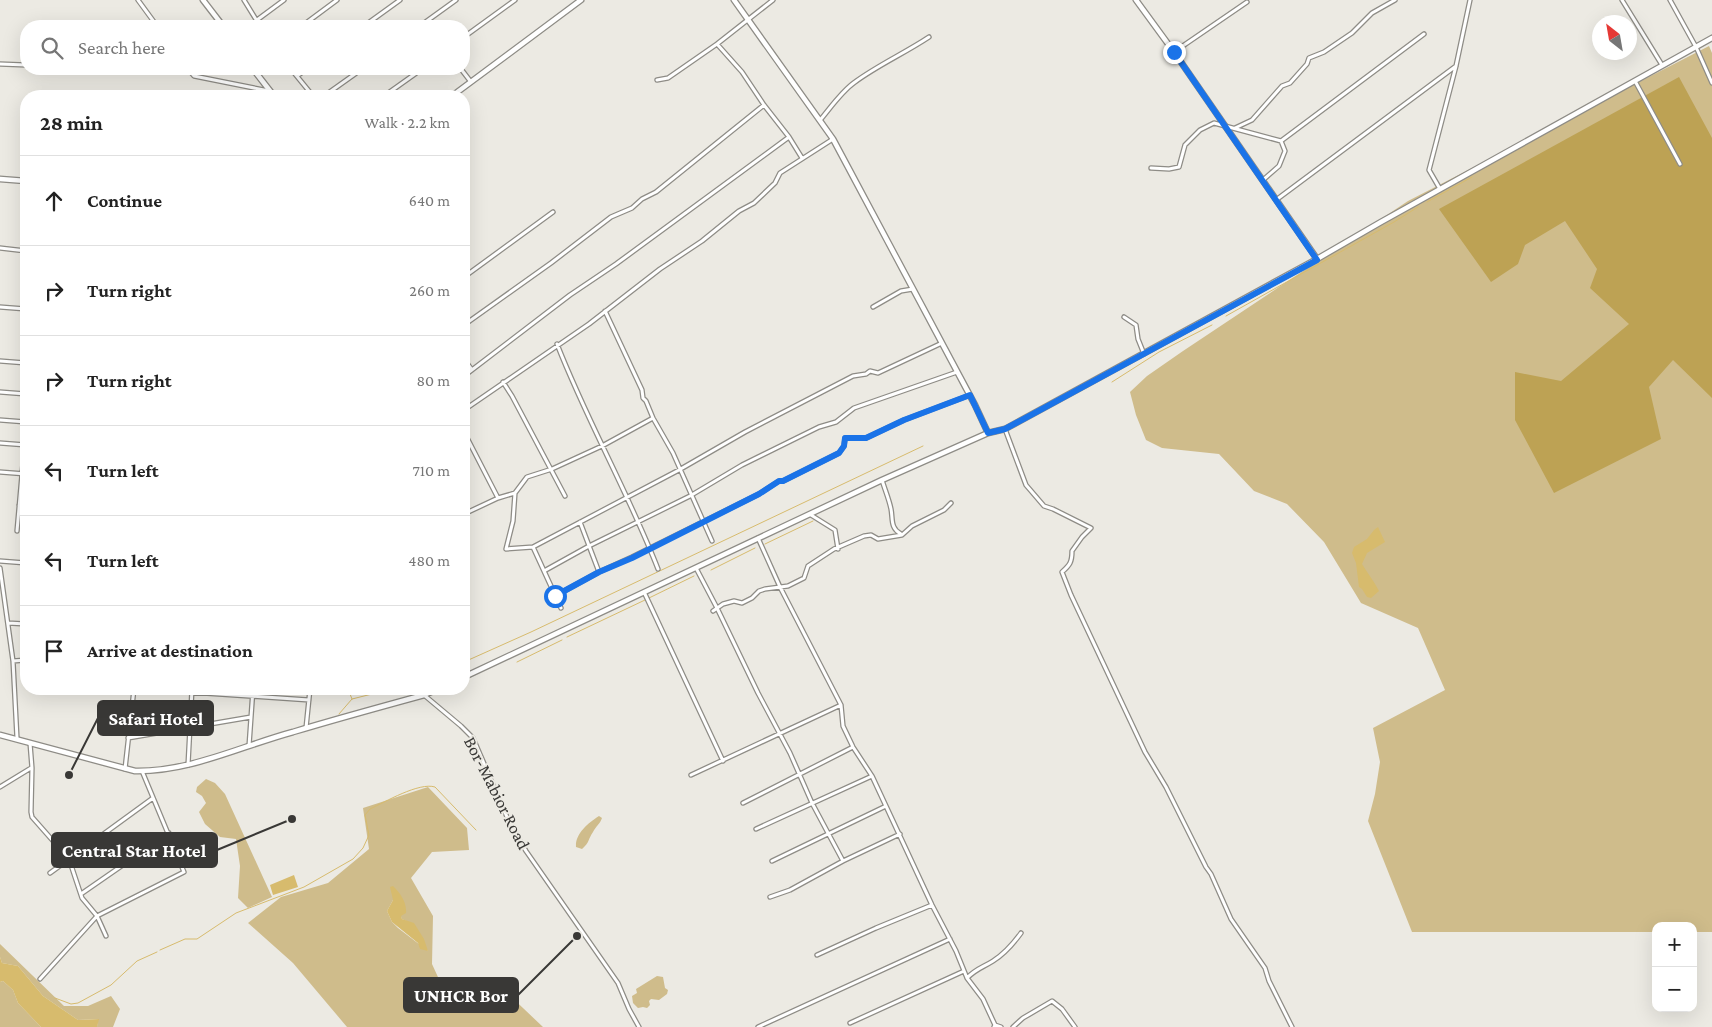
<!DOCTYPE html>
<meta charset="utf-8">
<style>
body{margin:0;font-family:"Crimson Pro",serif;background:#f2f2f2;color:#222}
.controls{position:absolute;right:15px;bottom:15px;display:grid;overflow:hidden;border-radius:10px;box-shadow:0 5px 20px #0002}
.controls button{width:45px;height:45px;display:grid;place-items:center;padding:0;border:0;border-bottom:1px solid #e0e0e0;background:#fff;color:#222;font:25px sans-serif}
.compass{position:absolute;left:1592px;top:15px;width:45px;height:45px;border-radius:50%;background:#fff;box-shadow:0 5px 20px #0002;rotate:329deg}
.stop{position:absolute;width:15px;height:15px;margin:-11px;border:4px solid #1a73e8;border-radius:50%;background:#fff}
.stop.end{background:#1a73e8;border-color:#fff;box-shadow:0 1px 5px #0008}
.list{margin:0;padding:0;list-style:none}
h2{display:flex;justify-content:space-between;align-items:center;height:65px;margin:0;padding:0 20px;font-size:21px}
h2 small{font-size:16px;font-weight:400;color:#767676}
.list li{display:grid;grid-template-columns:32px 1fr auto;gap:15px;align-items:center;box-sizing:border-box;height:90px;padding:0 20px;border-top:1px solid #e0e0e0}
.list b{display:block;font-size:19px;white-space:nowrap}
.list em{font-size:16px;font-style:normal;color:#767676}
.icon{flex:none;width:28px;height:28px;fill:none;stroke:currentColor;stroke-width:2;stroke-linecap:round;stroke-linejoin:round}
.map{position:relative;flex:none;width:1712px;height:1027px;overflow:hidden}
.search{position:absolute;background:#fff;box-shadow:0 5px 20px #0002;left:20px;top:20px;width:450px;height:55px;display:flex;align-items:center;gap:12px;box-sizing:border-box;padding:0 18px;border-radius:20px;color:#767676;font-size:19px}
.panel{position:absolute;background:#fff;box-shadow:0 5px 20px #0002;left:20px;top:90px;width:450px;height:605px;border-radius:20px}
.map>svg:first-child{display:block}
</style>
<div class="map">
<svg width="1712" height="1027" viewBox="0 0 1712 1027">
<rect width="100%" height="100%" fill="#eceae3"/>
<path fill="#cfbc8b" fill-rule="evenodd" d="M 1709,46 L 1712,53 L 1712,932 L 1693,932 L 1693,926 L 1656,926 L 1656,932 L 1412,932 L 1368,821 L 1375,794 L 1380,762 L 1373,728 L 1445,690 L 1418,628 L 1361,603 L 1324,542 L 1287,504 L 1254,491 L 1219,454 L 1162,448 L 1146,440 L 1136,415 L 1130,392 L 1147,376 L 1183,351 L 1408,201 Z
M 206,779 L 215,783 L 225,794 L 272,897 L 248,908 L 238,898 L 240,866 L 236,839 L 220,837 L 205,824 L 199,812 L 206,803 L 202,796 L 196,792 L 197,787 Z
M 428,787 L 467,828 L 469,850 L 432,852 L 411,878 L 433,916 L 432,964 L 448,999 L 485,1007 L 505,991 L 543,1027 L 347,1027 L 293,963 L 248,923 L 281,897 L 328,883 L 369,849 L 363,808 ZM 393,900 L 402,919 L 408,922 L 428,951 L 398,928 L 392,922 L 387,911 Z
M 599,816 L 602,818 C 600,824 596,826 593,832 C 588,839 590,842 582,849 L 576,847 C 575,834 588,823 599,816 Z
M 0,944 L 64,1006 L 88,1006 L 111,996 L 120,1009 L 113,1027 L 97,1027 L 98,1019 L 78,1020 L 43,996 L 18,966 L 2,963 L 0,957 Z
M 657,976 L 663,977 L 665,988 L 668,990 L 667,994 L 659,1000 L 651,999 L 649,1001 L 650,1005 L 647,1008 L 643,1007 L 638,1008 L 633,1003 L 632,996 L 637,993 L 636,989 Z
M 3,981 L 13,990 L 18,1003 L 41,1027 L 0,1027 L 0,982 Z"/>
<path fill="#bda254" d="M 1679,77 L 1712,138 L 1712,398 L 1673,360 L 1649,387 L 1661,439 L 1554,493 L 1515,420 L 1515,372 L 1561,381 L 1629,324 L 1590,288 L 1597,269 L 1565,221 L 1525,245 L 1518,264 L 1491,282 L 1439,209 Z"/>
<path fill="#d7bb6d" d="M 1378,527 L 1385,542 L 1367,553 L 1362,564 C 1368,574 1374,581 1379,591 L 1371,598 L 1367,597 L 1362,589 L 1359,587 L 1356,563 L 1352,553 L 1354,547 L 1367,539 L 1374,530 Z
M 294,875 L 298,887 L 273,895 L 270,885 Z
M 393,886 C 400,893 407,902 406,913 L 401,916 L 402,919 L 414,923 L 424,939 L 428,951 L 420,949 L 418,943 L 392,922 L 387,911 L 393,900 L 390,887 Z
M 0,957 L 2,963 L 18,966 L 43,996 L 78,1020 L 99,1019 L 97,1027 L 41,1027 L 18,1003 L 13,990 L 3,981 L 0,982 Z"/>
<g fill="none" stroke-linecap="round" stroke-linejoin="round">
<path stroke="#d7bb6d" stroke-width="1" d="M 1427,202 L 1472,177
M 1226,316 L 1394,222 L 1418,207
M 1112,382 L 1159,352 L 1212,325
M 765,544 L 813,521
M 711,570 L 755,548
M 649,598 L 694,576
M 567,637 L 645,600
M 464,662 L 531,632 L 923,446
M 517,662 L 562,640
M 348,689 L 352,699
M 339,714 L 352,699 L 392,689
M 160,950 L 185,939 L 197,939 L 236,913 L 304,887 L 353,859 L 363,848 L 369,835 L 365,815 L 370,809 C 385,802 419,782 435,787 L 476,830
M 55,998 L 71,1004 L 78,1003 L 111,985 L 137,961 L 157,952"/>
<g stroke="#8e8c86" stroke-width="5.5">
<path id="street" d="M 138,0 L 157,26
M 244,0 L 260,26
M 1622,0 L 1662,65
M 1670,0 L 1696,47 L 1712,83
M 257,20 L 284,0
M 302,26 L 337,0
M 364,26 L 400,0
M 420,26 L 456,0
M 464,37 L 515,0
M 717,44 L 742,72 L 764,105 L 789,137 L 802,158
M 1174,52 L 1247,2
M 0,64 L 26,65
M 123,69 L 127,69
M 188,69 L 194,76 L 269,91
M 291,69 L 313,96
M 461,69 L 471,82
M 297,76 L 307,69
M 657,80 L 668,78 L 717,44 L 773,0
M 1635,81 L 1680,164
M 324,96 L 362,69
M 384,96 L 422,69
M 821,119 C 831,107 842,91 855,82 C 878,65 905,53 929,37
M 1235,128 L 1252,120 L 1282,86 L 1290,83 L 1307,64 L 1309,58 L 1324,52 L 1352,33 L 1372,13 L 1395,0
M 1281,141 L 1424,34
M 1151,168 L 1169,169 L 1179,167 L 1185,145 L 1200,130 L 1214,123 L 1281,141 L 1285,151 L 1279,166 L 1263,180
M 1440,189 L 1429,170 L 1456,66 L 1470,0
M 1276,200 L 1456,66
M 0,248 L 26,251
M 464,277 L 553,212
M 0,307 L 26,309
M 873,307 L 901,291 L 913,289
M 605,311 L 642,390 L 643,398 L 646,401 L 653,418 L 673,453 L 712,541
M 1124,317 L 1136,325 L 1138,339 L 1144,354
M 464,325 L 551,263 L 611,217 L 632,208 L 642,199 L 656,192 L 764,105
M 557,344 C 587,421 628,492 658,569
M 464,359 L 472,370
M 0,361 L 26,363
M 464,376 L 570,295 L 616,264 L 789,137
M 503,382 L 512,396 L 565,496
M 0,392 L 26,394
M 464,410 L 589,324 L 660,269 L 702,241 L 739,211 L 754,203 L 775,183 L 780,173 L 833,139
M 0,420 L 26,422
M 1005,429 L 1026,485 L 1044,506 L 1053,509 L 1091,528 L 1082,537 L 1072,551 C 1072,562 1070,565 1062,572 L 1071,595 L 1145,752 L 1166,787 L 1206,867 L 1211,874 L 1231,919 L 1265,968 L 1269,981 L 1292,1027
M 464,432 L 498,498
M 0,443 L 26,445
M 0,472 L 26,474
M 882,480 C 885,490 889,499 891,509 C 893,519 890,528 901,534
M 515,493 L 513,521 L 506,549 L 533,547 L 561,608
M 19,505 L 26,505
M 464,514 L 498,498 L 515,493 L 527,477 L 552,469 L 602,446 L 653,418
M 811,515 L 835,530 L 838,549
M 580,522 L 599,572
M 17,531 L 26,429
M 758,538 L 780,587 L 841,705 L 843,726 L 853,747 L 872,776 L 932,905 L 956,951 L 967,978 L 983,999 L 995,1025 L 994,1027
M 533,547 L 679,470 L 745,432 L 853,376 L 866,374 L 870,371 L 878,373 L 942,343
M 0,561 L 26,563
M 0,568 L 13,661 L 26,660
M 696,568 L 717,608 L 758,693 L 790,753 L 812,803 L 843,861
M 544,571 L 589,546 L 690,496 L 742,465 L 819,427 L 836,422 L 854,408 L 957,372
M 644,592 L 723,761
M 555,596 L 599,572 L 632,557 L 759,494 L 779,481 L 783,481 L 839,453 L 844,446 L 845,438 L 866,438 L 904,420 L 970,395
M 713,611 L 723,604 L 734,601 L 742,603 L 752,598 L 759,591 L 765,589 L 788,586 L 804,578 L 808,566 L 834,549 L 864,536 L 871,535 L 878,539 L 902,535 L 912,526 L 944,510 L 951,503
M 8,623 L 26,624
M 13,661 L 17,738
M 143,689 L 309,700
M 424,695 L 461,726 L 473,738 L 510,824 L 526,851 L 618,983 L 629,1009 L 639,1027
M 306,728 L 310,689
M 128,738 L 251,717
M 30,743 L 32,768 L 31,812 L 32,817 L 69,859 L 82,898 L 97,916 L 106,936
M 249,746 L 253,689
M 188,765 L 192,689
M 125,769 L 134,689
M 691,775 L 841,705
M 0,787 L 31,768
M 743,803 L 853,747
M 756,829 L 872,776
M 772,861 L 886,806
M 50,873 L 153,798
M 81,894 L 169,833
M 770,897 L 790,890 L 843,861 L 900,834
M 817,955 L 876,928 L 932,905
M 967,978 C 977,968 982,968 993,961 C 1004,954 1013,944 1021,933
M 40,979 L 97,916 L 184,872 L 142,771
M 850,1023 L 964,971
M 995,1025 L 1001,1027
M 758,1027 L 950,939
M 1013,1027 L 1023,1018 L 1052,1001 L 1062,1009 L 1075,1027"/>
</g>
<g stroke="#8e8c86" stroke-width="7">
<path id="secondary" d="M 203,0 L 223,26
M 734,0 L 833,139 L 975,405 L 988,433
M 1136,0 L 1174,52 L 1317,259
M 253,69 L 274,96
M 452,96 L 581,0
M 0,179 L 26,181
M 464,677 L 882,480 L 988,433 L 1005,429 L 1317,259 L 1381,222 L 1712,38
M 0,735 L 135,771 C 190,772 241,746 293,732 C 336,719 380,707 424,695 L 438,689"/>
</g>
<use href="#street" stroke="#fff" stroke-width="3"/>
<use href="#secondary" stroke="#fff" stroke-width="4.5"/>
</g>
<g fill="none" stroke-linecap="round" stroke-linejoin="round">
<path stroke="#1a73e8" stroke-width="6" d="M 555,596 L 599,572 L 632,558 L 759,494 L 779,481 L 783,481 L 839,453 L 844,446 L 845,438 L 866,438 L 904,420 L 970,395 L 988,433 L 1005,429 L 1317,260 L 1174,52"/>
</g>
<g text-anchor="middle" stroke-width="4" stroke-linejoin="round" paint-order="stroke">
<g font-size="18" fill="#393836" stroke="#eceae3">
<text transform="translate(497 793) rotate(63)" y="6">Bor-Mabior Road</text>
</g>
</g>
<path fill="none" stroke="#393836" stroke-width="2" d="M69 775L98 718M292 819L217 850M577 936L518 995"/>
<g fill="#393836" stroke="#eceae3" stroke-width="2">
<circle cx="69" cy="775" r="5"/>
<circle cx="292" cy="819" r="5"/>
<circle cx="577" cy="936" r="5"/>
</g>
<g fill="#393836" stroke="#393836" stroke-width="2">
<rect x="98" y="701" width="115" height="34" rx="5"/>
<rect x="52" y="833" width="165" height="34" rx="5"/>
<rect x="404" y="978" width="114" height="34" rx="5"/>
</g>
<g font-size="19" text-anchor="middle" font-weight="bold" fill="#fff">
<text x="156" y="725">Safari Hotel</text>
<text x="134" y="857">Central Star Hotel</text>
<text x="461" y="1002">UNHCR Bor</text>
</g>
</svg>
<div class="controls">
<button>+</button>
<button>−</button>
</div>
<svg class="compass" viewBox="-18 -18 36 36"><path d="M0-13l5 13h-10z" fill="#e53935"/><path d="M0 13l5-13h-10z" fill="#767676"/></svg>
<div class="stop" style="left:555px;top:596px"></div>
<div class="stop end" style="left:1174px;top:52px"></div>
<div class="search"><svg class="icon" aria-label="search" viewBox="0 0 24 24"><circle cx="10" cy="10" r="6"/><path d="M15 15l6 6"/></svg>Search here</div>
<section class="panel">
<h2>28 min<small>Walk · 2.2 km</small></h2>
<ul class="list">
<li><svg class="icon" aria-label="ahead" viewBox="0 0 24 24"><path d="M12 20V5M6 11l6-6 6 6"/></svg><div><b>Continue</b></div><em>640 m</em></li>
<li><svg class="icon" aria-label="right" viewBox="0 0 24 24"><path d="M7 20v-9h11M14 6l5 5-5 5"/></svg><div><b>Turn right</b></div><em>260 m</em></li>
<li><svg class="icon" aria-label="right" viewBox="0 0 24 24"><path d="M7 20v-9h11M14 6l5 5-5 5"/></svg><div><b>Turn right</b></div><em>80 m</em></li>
<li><svg class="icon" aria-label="left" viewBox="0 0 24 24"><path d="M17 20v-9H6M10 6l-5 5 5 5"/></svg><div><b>Turn left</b></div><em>710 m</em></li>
<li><svg class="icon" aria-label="left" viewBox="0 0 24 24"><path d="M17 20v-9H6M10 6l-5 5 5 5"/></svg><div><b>Turn left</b></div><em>480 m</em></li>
<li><svg class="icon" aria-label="arrive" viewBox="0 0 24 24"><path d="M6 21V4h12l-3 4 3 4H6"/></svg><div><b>Arrive at destination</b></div></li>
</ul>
</section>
</div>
